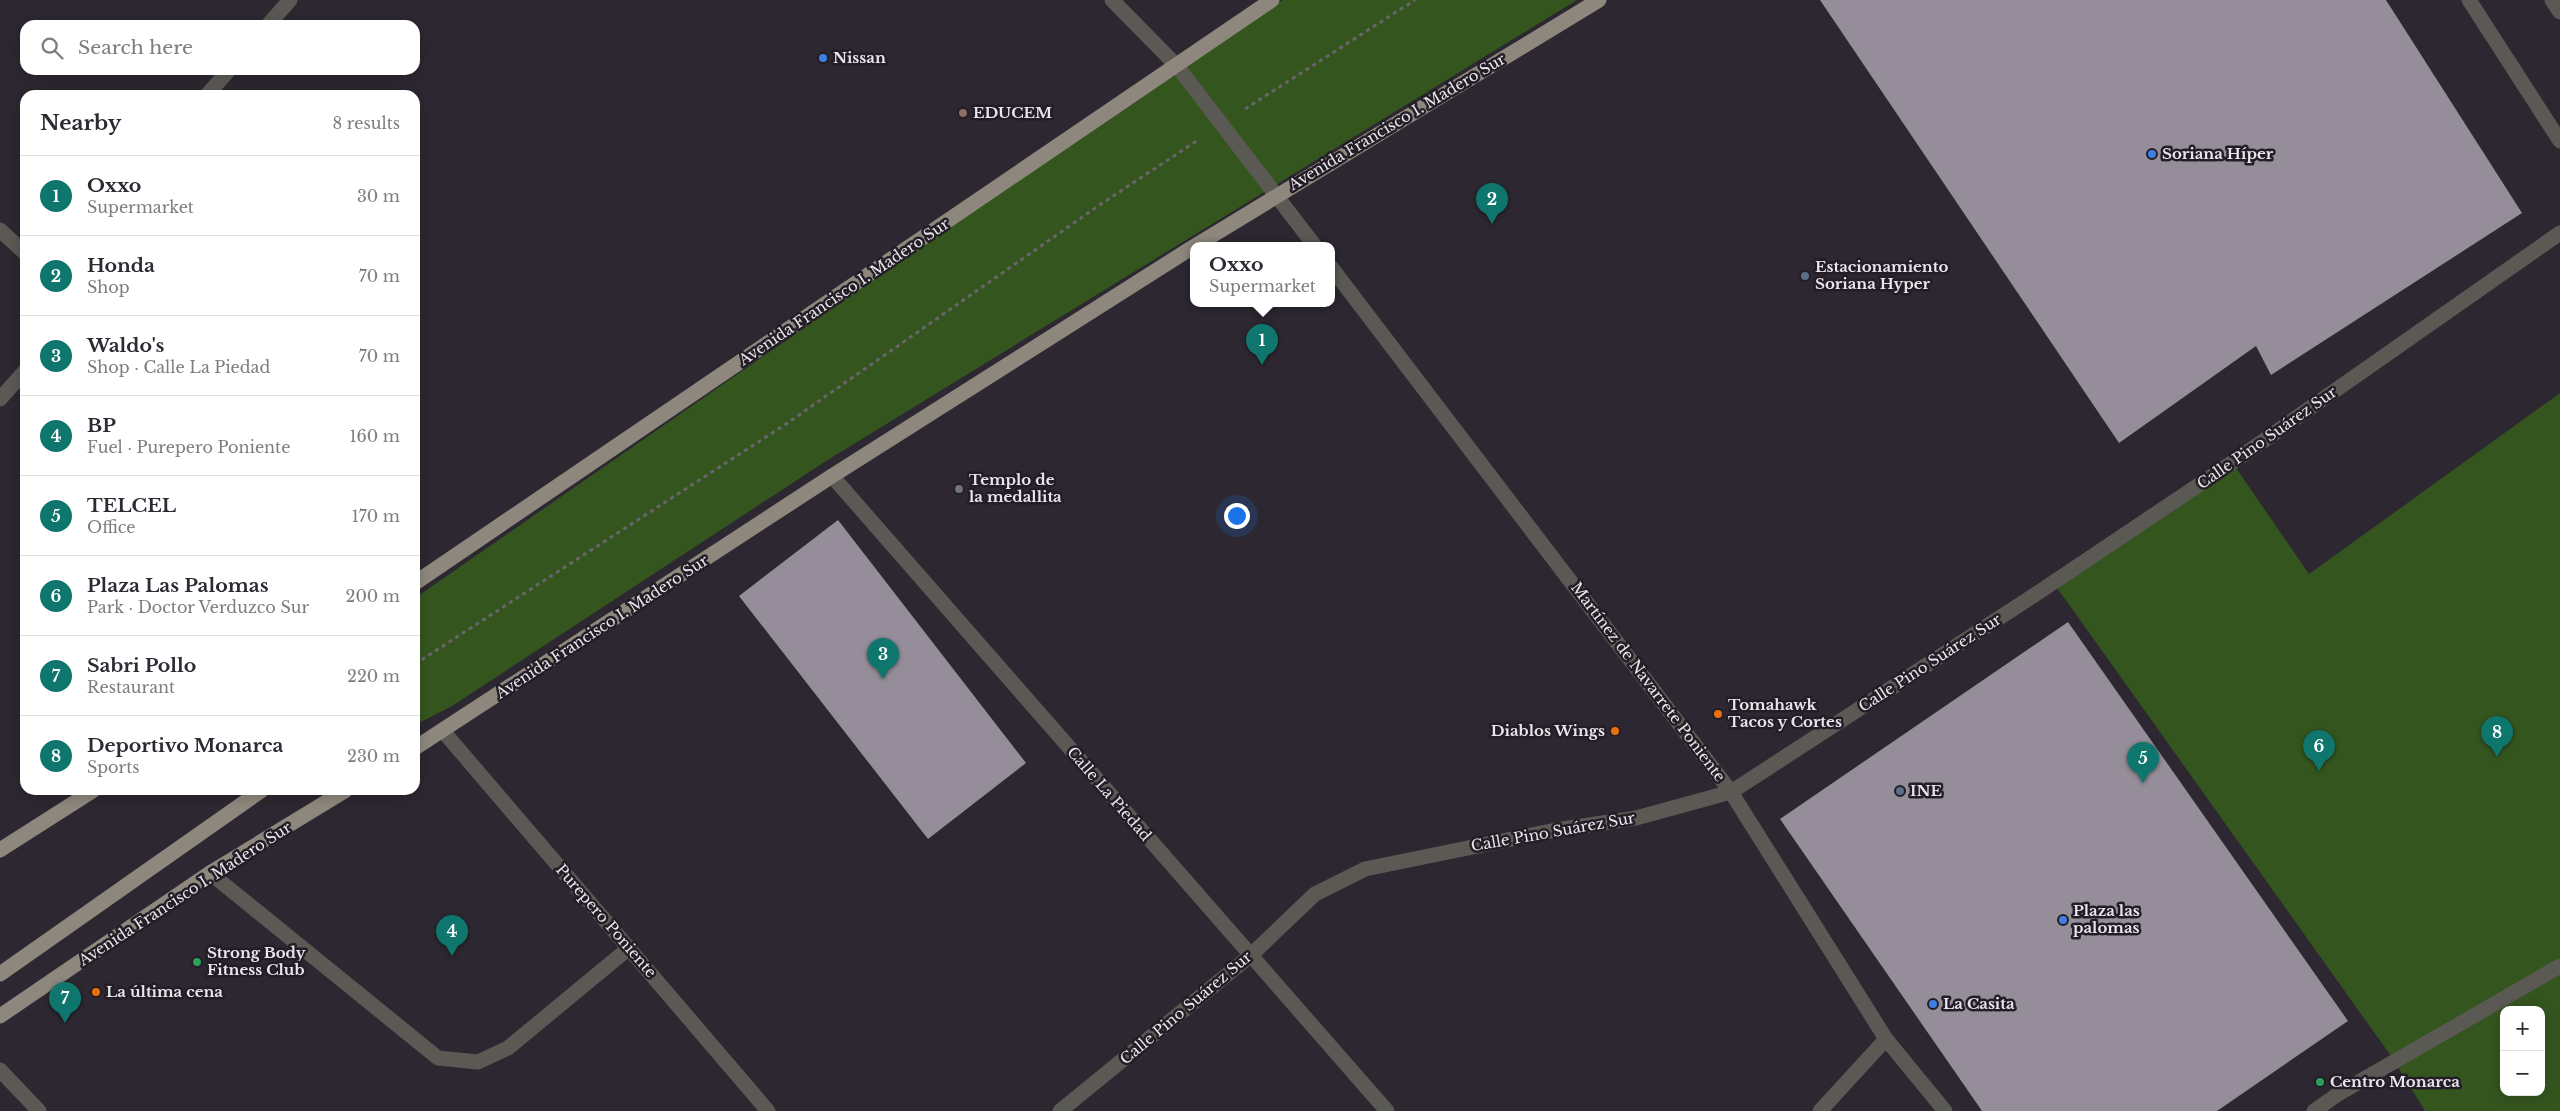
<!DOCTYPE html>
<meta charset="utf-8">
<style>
body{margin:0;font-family:"Libre Baskerville",serif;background:#f7f7f7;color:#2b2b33}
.controls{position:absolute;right:15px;bottom:15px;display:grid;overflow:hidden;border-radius:10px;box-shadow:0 2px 12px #0003}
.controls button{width:45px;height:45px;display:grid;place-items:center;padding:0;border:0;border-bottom:1px solid #e1e1e2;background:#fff;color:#2b2b33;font:25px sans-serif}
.you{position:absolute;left:1236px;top:515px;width:18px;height:18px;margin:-12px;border:4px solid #fff;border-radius:50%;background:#1a73e8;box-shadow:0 0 0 8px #1a73e833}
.badge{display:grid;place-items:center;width:32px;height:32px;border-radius:50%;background:#0f766e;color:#fff;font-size:16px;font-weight:700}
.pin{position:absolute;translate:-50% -41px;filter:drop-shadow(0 1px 2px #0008)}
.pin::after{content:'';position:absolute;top:26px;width:18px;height:15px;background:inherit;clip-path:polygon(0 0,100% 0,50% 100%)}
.popup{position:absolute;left:1190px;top:242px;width:145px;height:65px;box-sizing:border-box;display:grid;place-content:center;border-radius:10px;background:#fff;filter:drop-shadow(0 1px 4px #0005);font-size:16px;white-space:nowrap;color:#7c7c81}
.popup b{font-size:19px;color:#2b2b33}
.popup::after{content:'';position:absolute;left:50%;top:100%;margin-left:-10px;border:10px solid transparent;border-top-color:#fff}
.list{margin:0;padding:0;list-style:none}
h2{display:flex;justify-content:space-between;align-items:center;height:65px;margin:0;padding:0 20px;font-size:21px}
h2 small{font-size:16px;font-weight:400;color:#7c7c81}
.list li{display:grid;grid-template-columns:32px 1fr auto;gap:15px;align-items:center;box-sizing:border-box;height:80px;padding:0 20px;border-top:1px solid #e1e1e2}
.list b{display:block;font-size:19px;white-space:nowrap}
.list p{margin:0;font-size:16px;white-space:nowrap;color:#7c7c81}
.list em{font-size:16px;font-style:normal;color:#7c7c81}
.icon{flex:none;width:28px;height:28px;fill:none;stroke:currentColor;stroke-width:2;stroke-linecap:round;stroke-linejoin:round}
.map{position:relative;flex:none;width:2560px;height:1111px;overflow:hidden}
.search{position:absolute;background:#fff;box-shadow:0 2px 12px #0003;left:20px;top:20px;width:400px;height:55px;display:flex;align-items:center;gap:12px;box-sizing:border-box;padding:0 18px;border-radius:15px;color:#7c7c81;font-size:19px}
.panel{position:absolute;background:#fff;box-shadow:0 2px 12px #0003;left:20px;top:90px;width:400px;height:705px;border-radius:15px}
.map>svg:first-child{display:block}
</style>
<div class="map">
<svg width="2560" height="1111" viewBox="0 0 2560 1111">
<rect width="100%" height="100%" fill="#2c2730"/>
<path fill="#35551f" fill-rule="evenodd" d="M 1283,0 L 1577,0 L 826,461 L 452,706 L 415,725 L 415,598 L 1180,67 Z
M 2560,393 L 2560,1111 L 2425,1111 L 2391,1056 L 2055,585 L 2234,465 L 2309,574 ZM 2504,1010 L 2541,1010 L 2541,1092 L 2504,1092 Z"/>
<path fill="#958e9a" d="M 1820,0 L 2386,0 L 2522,213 L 2271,375 L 2256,346 L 2119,443 Z
M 838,520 L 1026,763 L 928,839 L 739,596 Z
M 2068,622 L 2348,1021 L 2217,1111 L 1982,1111 L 1780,819 Z"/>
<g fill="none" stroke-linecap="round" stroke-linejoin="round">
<path stroke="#69656d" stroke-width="3" stroke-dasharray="4 4" stroke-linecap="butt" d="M 1245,109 L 1415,0
M 415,664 L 786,424 L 1101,204 L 1198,140"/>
<path stroke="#5b5954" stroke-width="15" d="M 1112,0 L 1177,66 L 1315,246
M 2469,0 L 2560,141
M 2552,0 L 2560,12
M 268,25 L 290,0
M 207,95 L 229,70
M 0,230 L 25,253
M 1331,267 L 1731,792 L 1886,1039 L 1945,1111
M 0,399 L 25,371
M 832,476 L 1387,1111
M 443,731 L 768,1111
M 210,873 L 438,1058 L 478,1062 L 508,1048 L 629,948
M 0,1070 L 39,1111
M 1060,1111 L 1250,956 L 1315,894 L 1365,869 L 1556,830 L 1636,818 L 1731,792 L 2033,596 L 2236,460 L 2560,233
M 1820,1111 L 1886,1039
M 2314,1111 L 2338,1094 L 2560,966"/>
<path stroke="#8d877d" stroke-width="15" d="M 1195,246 L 1599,0
M 415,583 L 1272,0
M 415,748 L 832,476 L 1193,247
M 0,850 L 94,790
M 0,974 L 262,790
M 0,1016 L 210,873 L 346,790"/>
</g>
<g fill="#3f7fe0" stroke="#231d26" stroke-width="2">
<circle cx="823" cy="58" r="5"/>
<circle cx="2152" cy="154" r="5"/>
<circle cx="2063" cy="920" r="5"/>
<circle cx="1933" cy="1004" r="5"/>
</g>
<circle fill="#8d6e63" stroke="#231d26" stroke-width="2" cx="963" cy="113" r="5"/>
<g fill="#5c6f8a" stroke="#231d26" stroke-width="2">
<circle cx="1805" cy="276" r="5"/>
<circle cx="1900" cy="791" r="5"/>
</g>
<circle fill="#6b7280" stroke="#231d26" stroke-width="2" cx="959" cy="489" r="5"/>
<g fill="#e8710a" stroke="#231d26" stroke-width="2">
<circle cx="1718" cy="714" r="5"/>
<circle cx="1615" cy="731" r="5"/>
<circle cx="96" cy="992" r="5"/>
</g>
<g fill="#2e9e5b" stroke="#231d26" stroke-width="2">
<circle cx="197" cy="962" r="5"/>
<circle cx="2320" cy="1082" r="5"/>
</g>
<g text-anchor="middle" stroke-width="5" stroke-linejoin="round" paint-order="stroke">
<g font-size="15" font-weight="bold" fill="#e9e5ec" stroke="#231d26" text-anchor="start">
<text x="833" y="63">Nissan</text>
<text x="973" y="118">EDUCEM</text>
<text x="2162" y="159">Soriana Híper</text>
<text x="1815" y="272">Estacionamiento<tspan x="1815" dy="17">Soriana Hyper</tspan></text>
<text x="969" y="485">Templo de<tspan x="969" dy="17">la medallita</tspan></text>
<text x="1728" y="710">Tomahawk<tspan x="1728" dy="17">Tacos y Cortes</tspan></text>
<text x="1605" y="736" text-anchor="end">Diablos Wings</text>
<text x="1910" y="796">INE</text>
<text x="2073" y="916">Plaza las<tspan x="2073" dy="17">palomas</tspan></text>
<text x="207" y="958">Strong Body<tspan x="207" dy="17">Fitness Club</tspan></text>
<text x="106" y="997">La última cena</text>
<text x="1943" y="1009">La Casita</text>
<text x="2330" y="1087">Centro Monarca</text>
</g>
<g font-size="15" fill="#e9e5ec" stroke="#231d26">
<text transform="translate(1397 122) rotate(-31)" y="5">Avenida Francisco I. Madero Sur</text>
<text transform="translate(844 292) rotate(-34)" y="5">Avenida Francisco I. Madero Sur</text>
<text transform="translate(2267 438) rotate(-35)" y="5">Calle Pino Suárez Sur</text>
<text transform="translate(602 627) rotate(-33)" y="5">Avenida Francisco I. Madero Sur</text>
<text transform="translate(1930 663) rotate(-33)" y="5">Calle Pino Suárez Sur</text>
<text transform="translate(1648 682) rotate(53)" y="5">Martínez de Navarrete Poniente</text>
<text transform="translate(1109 794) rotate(49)" y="5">Calle La Piedad</text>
<text transform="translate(1553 832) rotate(-10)" y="5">Calle Pino Suárez Sur</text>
<text transform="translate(185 894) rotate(-33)" y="5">Avenida Francisco I. Madero Sur</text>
<text transform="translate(606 921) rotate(49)" y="5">Purepero Poniente</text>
<text transform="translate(1186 1008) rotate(-40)" y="5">Calle Pino Suárez Sur</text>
</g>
</g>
</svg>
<div class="controls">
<button>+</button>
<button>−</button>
</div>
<div class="you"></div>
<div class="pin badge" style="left:1262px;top:365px">1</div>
<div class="popup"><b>Oxxo</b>Supermarket</div>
<div class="pin badge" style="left:1492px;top:224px">2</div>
<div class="pin badge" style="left:883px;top:679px">3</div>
<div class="pin badge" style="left:452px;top:956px">4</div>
<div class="pin badge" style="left:2143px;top:783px">5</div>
<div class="pin badge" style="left:2319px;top:771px">6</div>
<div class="pin badge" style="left:65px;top:1023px">7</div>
<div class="pin badge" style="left:2497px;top:757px">8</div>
<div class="search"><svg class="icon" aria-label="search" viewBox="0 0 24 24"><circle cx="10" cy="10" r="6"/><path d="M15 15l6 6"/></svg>Search here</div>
<section class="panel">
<h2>Nearby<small>8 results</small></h2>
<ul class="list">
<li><span class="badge">1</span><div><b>Oxxo</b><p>Supermarket</p></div><em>30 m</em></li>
<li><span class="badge">2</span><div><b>Honda</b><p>Shop</p></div><em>70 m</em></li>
<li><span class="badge">3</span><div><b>Waldo's</b><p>Shop · Calle La Piedad</p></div><em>70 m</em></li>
<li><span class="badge">4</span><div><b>BP</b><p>Fuel · Purepero Poniente</p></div><em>160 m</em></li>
<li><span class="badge">5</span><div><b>TELCEL</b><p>Office</p></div><em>170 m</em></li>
<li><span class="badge">6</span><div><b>Plaza Las Palomas</b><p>Park · Doctor Verduzco Sur</p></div><em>200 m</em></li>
<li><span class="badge">7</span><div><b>Sabri Pollo</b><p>Restaurant</p></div><em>220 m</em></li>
<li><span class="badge">8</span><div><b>Deportivo Monarca</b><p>Sports</p></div><em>230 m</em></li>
</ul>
</section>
</div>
